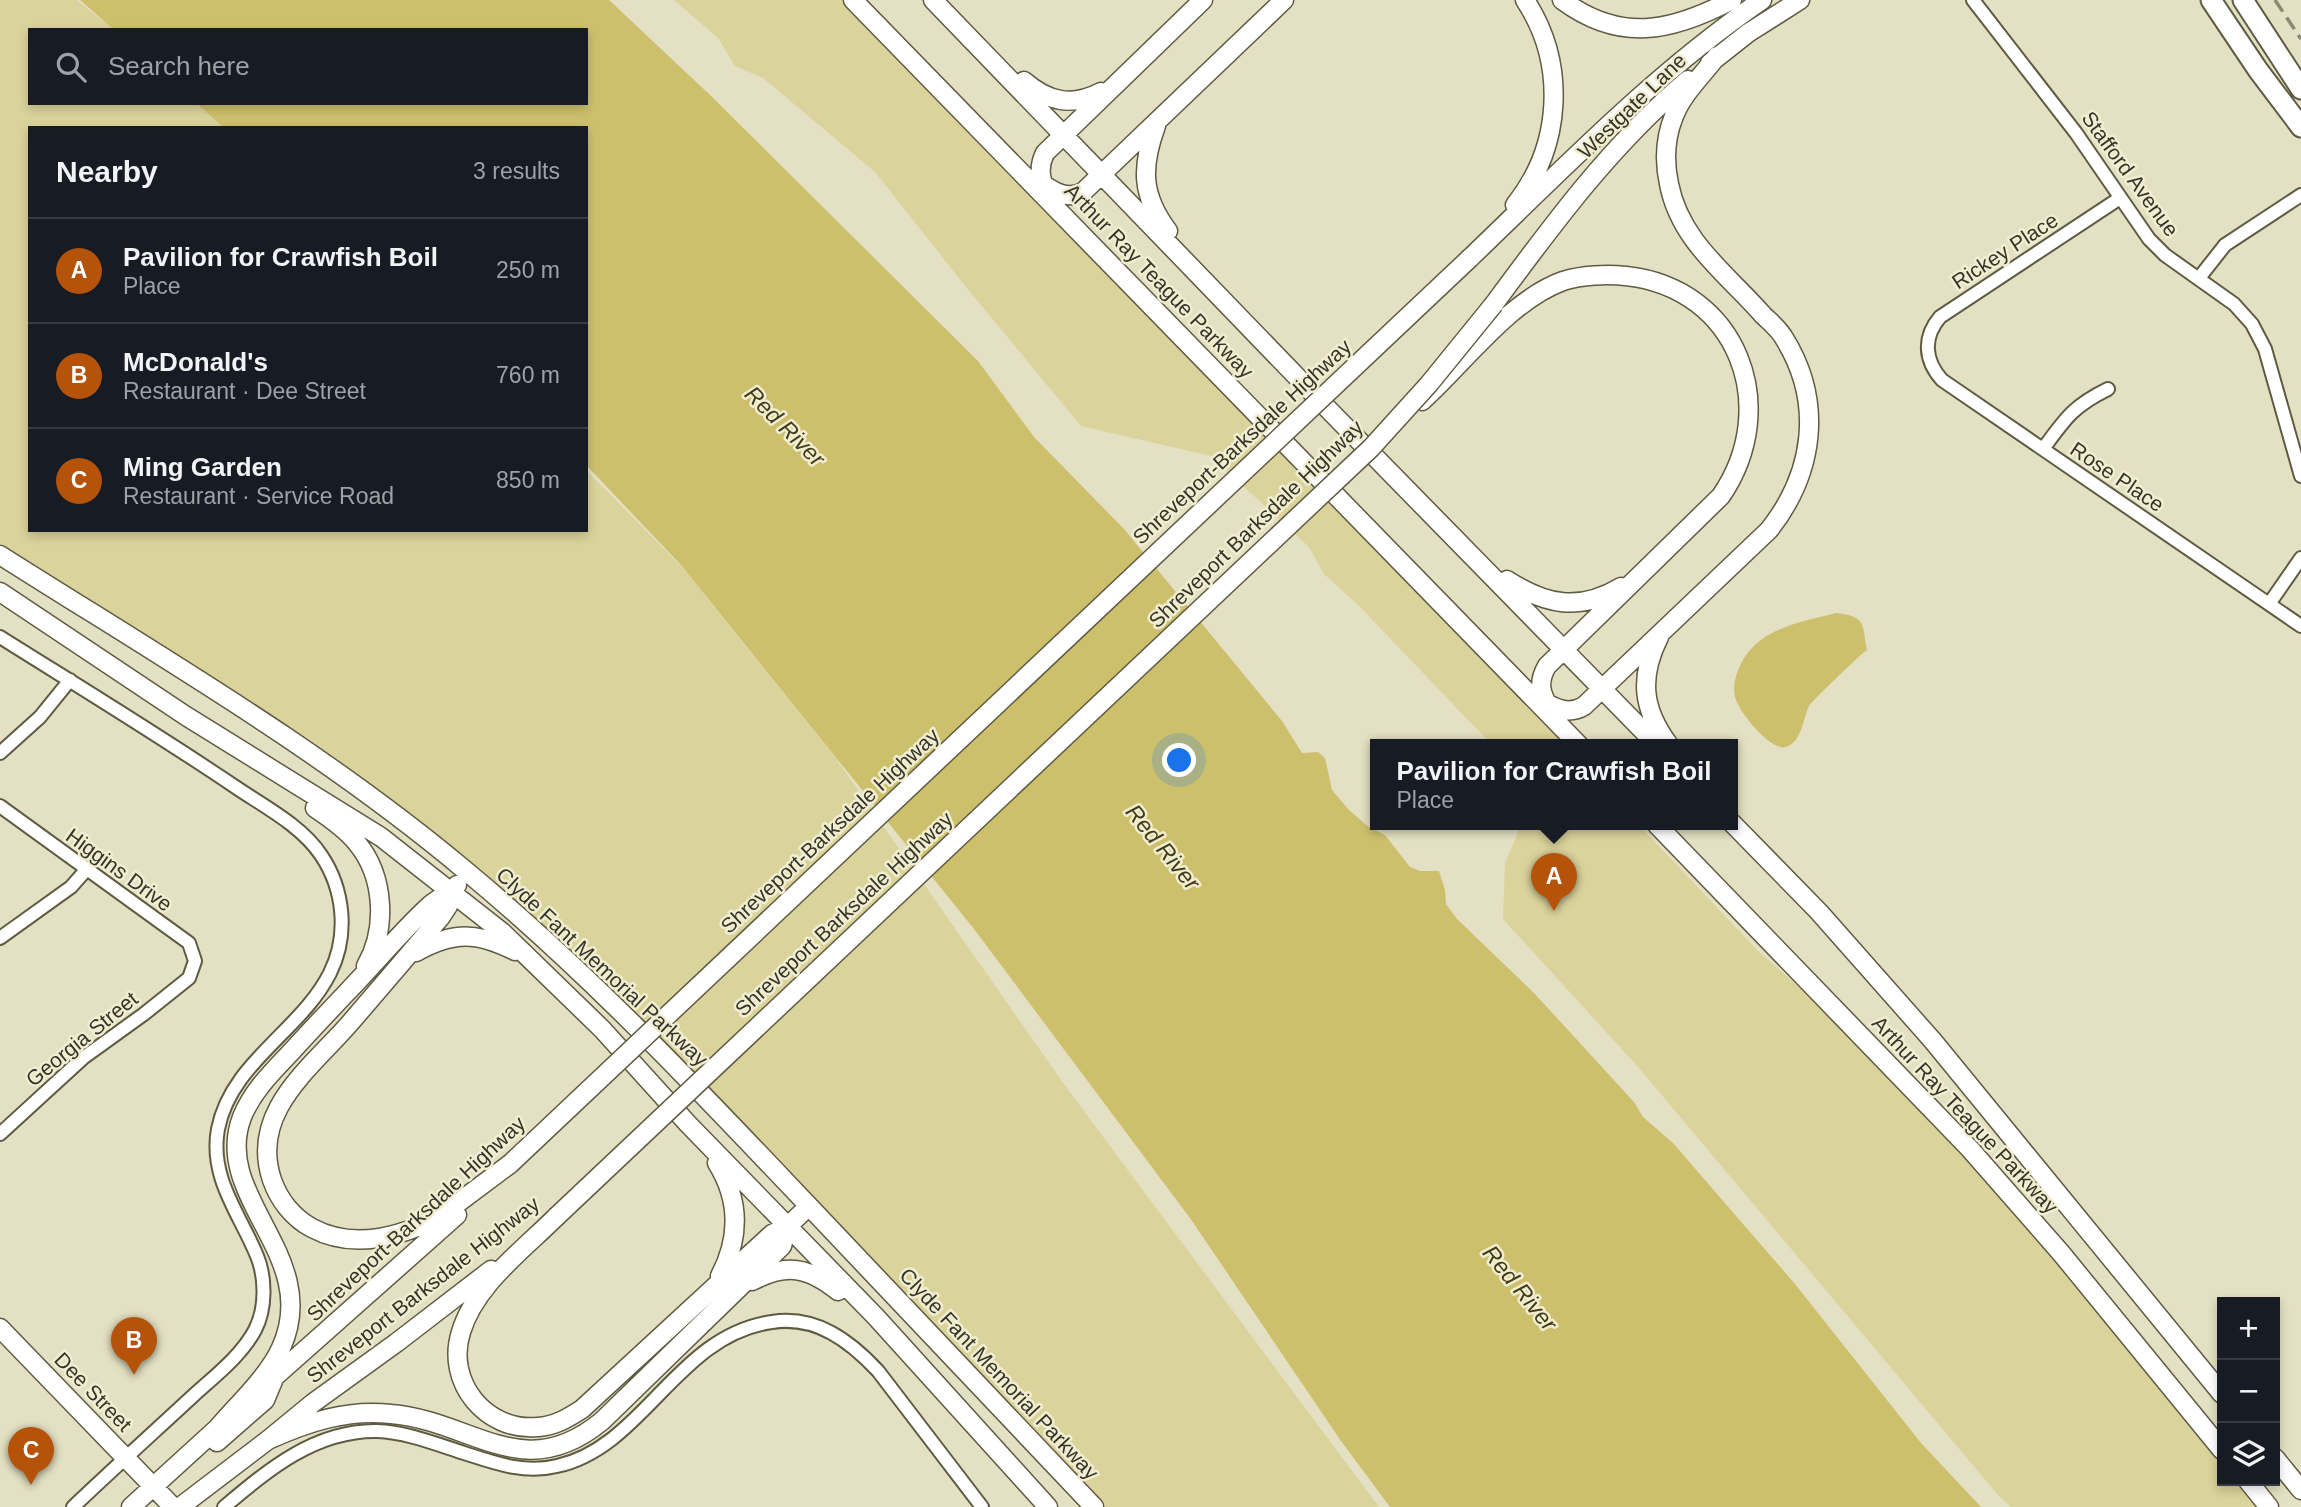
<!DOCTYPE html>
<meta charset="utf-8">
<style>
body{margin:0;font-family:Arial,sans-serif;background:#242831;color:#f1f3f6}
.controls{position:absolute;right:21px;bottom:21px;display:grid;overflow:hidden;border-radius:0px;box-shadow:0 4px 10px #0003}
.controls button{width:63px;height:63px;display:grid;place-items:center;padding:0;border:0;border-bottom:2px solid #363941;background:#171b24;color:#f1f3f6;font:35px sans-serif}
.you{position:absolute;left:1180px;top:761px;width:24px;height:24px;margin:-18px;border:5px solid #fff;border-radius:50%;background:#1a73e8;box-shadow:0 0 0 10px #1a73e833}
.badge{display:grid;place-items:center;width:46px;height:46px;border-radius:50%;background:#b45309;color:#fff;font-size:23px;font-weight:700}
.pin{position:absolute;translate:-50% -58px;filter:drop-shadow(0 2px 4px #0008)}
.pin::after{content:'';position:absolute;top:37px;width:24px;height:21px;background:inherit;clip-path:polygon(0 0,100% 0,50% 100%)}
.popup{position:absolute;left:1370px;top:739px;width:368px;height:91px;box-sizing:border-box;display:grid;place-content:center;border-radius:0px;background:#171b24;filter:drop-shadow(0 2px 5px #0005);font-size:23px;white-space:nowrap;color:#9ea1a6}
.popup b{font-size:26px;color:#f1f3f6}
.popup::after{content:'';position:absolute;left:50%;top:100%;margin-left:-14px;border:14px solid transparent;border-top-color:#171b24}
.list{margin:0;padding:0;list-style:none}
h2{display:flex;justify-content:space-between;align-items:center;height:91px;margin:0;padding:0 28px;font-size:30px}
h2 small{font-size:23px;font-weight:400;color:#9ea1a6}
.list li{display:grid;grid-template-columns:46px 1fr auto;gap:21px;align-items:center;box-sizing:border-box;height:105px;padding:0 28px;border-top:2px solid #363941}
.list b{display:block;font-size:26px;white-space:nowrap}
.list p{margin:0;font-size:23px;white-space:nowrap;color:#9ea1a6}
.list em{font-size:23px;font-style:normal;color:#9ea1a6}
.icon{flex:none;width:38px;height:38px;fill:none;stroke:currentColor;stroke-width:2;stroke-linecap:round;stroke-linejoin:round}
.map{position:relative;flex:none;width:2301px;height:1507px;overflow:hidden}
.search{position:absolute;background:#171b24;box-shadow:0 4px 10px #0003;left:28px;top:28px;width:560px;height:77px;display:flex;align-items:center;gap:18px;box-sizing:border-box;padding:0 24px;border-radius:0px;color:#9ea1a6;font-size:26px}
.panel{position:absolute;background:#171b24;box-shadow:0 4px 10px #0003;left:28px;top:126px;width:560px;height:406px;border-radius:0px}
.map>svg:first-child{display:block}
</style>
<div class="map">
<svg width="2301" height="1507" viewBox="0 0 2301 1507">
<rect width="100%" height="100%" fill="#e4e0c3"/>
<path fill="#dbd39c" d="M 0,0 L 77,0 L 114,30 L 30,30 L 30,103 L 196,103 L 224,128 L 30,128 L 30,530 L 586,530 L 586,470 L 685,570 L 835,757 L 1066,1087 L 1379,1507 L 1102,1507 L 571,952 L 418,819 L 315,743 L 0,543 Z
M 674,0 L 843,0 L 1568,745 L 1492,745 L 1359,606 L 1324,574 L 1309,547 L 1211,456 L 1081,426 L 966,287 L 875,172 L 763,78 L 735,66 L 718,38 Z
M 1521,825 L 1639,825 L 1757,950 L 1823,1008 L 1987,1181 L 2222,1461 L 2222,1481 L 2239,1481 L 2261,1507 L 2011,1507 L 1998,1495 L 1639,1068 L 1503,919 L 1505,863 Z"/>
<path fill="#cdc06d" d="M 80,0 L 609,0 L 709,94 L 978,361 L 1034,437 L 1124,529 L 1282,721 L 1302,753 L 1318,752 L 1325,758 L 1332,790 L 1349,810 L 1370,828 L 1385,835 L 1410,867 L 1420,871 L 1439,871 L 1445,890 L 1446,904 L 1457,919 L 1534,993 L 1634,1102 L 1643,1117 L 1673,1143 L 1795,1284 L 1921,1443 L 1981,1507 L 1390,1507 L 1341,1441 L 1190,1218 L 974,929 L 681,565 L 586,465 L 586,128 L 224,128 L 196,103 L 586,103 L 586,30 L 114,30 Z
M 1836,613 C 1868,616 1862,627 1867,650 C 1862,653 1812,701 1809,706 C 1803,718 1802,742 1786,747 C 1771,752 1738,711 1735,697 C 1731,681 1741,659 1752,648 C 1772,626 1809,620 1836,613 Z"/>
<g fill="none" stroke-linecap="round" stroke-linejoin="round">
<g stroke="#5f5b42" stroke-width="16">
<path id="street" d="M 1973,0 L 2076,133 L 2149,239 L 2165,255 L 2234,304 L 2252,324 L 2265,349 L 2301,476
M 2120,198 L 1940,317 C 1923,337 1924,360 1942,380 L 2301,626
M 2199,278 L 2225,245 L 2301,195
M 2043,449 C 2065,419 2073,406 2108,389
M 2269,604 L 2301,558
M 0,637 C 78,686 157,734 234,786 C 263,806 301,825 321,855 C 344,889 349,935 330,973 C 301,1031 231,1062 218,1129 C 209,1178 240,1214 257,1256 C 266,1278 266,1309 255,1330 C 241,1356 216,1375 194,1395 C 154,1432 113,1469 73,1507
M 0,753 L 40,717 L 70,680
M 0,806 L 189,943 L 195,961 L 189,978 L 144,1014 L 83,1058 L 0,1134
M 0,938 L 71,887 L 86,870
M 224,1507 C 268,1470 315,1430 377,1431 C 406,1432 436,1444 464,1453 C 495,1463 524,1474 557,1466 C 644,1447 677,1335 772,1322 C 816,1315 850,1341 878,1371 L 982,1507"/>
</g>
<g stroke="#5f5b42" stroke-width="21">
<path id="secondary" d="M 853,0 L 1579,745
M 933,0 L 1328,409 L 1657,745
M 1562,0 C 1620,43 1671,32 1732,0
M 1710,63 L 1748,33 L 1800,0
M 1024,81 C 1048,102 1072,107 1101,92
M 1156,126 C 1141,167 1141,195 1168,231
M 1041,183 C 1055,192 1066,200 1083,192 L 1284,0
M 1047,193 C 1040,179 1038,167 1045,153 L 1203,0
M 1515,205 C 1562,146 1567,64 1525,0
M 1470,258 C 1564,168 1654,74 1762,0
M 1494,304 C 1553,224 1611,145 1688,80
M 1422,401 C 1464,363 1510,300 1563,281 C 1582,275 1607,274 1626,276 C 1738,288 1782,407 1721,496 L 1547,666 C 1537,683 1541,694 1550,709
M 0,555 C 159,656 322,750 466,871 C 589,973 697,1088 807,1204 C 902,1305 998,1406 1094,1507
M 1507,580 C 1546,605 1579,612 1621,587
M 0,592 L 186,716 L 381,837 L 502,932 L 602,1029 L 688,1124 L 876,1317 L 1048,1507
M 1659,637 C 1639,677 1642,709 1669,745
M 1541,700 C 1556,709 1569,715 1584,706 L 1769,530 C 1814,473 1824,402 1784,338 C 1779,329 1770,322 1763,315 C 1726,273 1680,241 1669,184 C 1664,161 1665,138 1674,116 C 1683,93 1702,76 1717,56
M 315,808 C 330,818 346,829 357,843 C 385,877 387,929 366,966
M 1732,823 L 1819,912 L 1933,1041 L 2222,1394
M 1657,825 L 1970,1149 L 2061,1253 L 2222,1450
M 452,891 L 448,906 L 440,918 C 410,953 380,988 350,1023 C 311,1068 249,1112 272,1180 C 279,1200 293,1218 312,1228 C 353,1250 400,1237 439,1217 L 510,1164
M 416,952 C 454,931 477,932 515,951
M 717,1163 C 740,1200 740,1238 720,1276
M 556,1217 C 523,1250 475,1285 461,1332 C 445,1382 486,1432 538,1427 C 555,1426 568,1418 582,1409 L 772,1234 L 787,1227 L 809,1206
M 752,1281 C 787,1263 808,1267 838,1291
M 0,1328 L 173,1507
M 261,1389 L 457,1215
M 215,1431 C 235,1407 268,1377 281,1348 C 323,1256 211,1198 242,1117 C 253,1090 274,1070 293,1050 C 312,1029 332,1008 351,988 C 377,961 401,932 428,907 C 437,898 449,895 457,885
M 268,1440 C 308,1422 347,1409 391,1414 C 473,1421 523,1486 602,1421 L 782,1246 L 787,1227
M 217,1442 L 265,1400 L 273,1381
M 2275,1458 L 2301,1490
M 2248,1481 L 2269,1507
M 131,1507 L 222,1424
M 180,1507 L 268,1440 L 313,1403 L 396,1343 L 491,1270"/>
</g>
<g stroke="#5f5b42" stroke-width="23">
<path id="primary" d="M 2211,0 L 2258,70 L 2301,127
M 2243,0 L 2301,89"/>
</g>
<use href="#street" stroke="#fff" stroke-width="12"/>
<use href="#secondary" stroke="#fff" stroke-width="18"/>
<use href="#primary" stroke="#fff" stroke-width="19"/>
<path stroke="#8b8874" stroke-width="3.5" stroke-dasharray="14 7" stroke-linecap="butt" d="M 2275,0 L 2301,39"/>
<g stroke="#5f5b42" stroke-width="21" stroke-linecap="butt">
<path id="secondary-bridge" d="M 510,1164 L 1470,258
M 556,1217 L 1371,448 L 1429,384 L 1494,304"/>
</g>
<use href="#secondary-bridge" stroke="#fff" stroke-width="18"/>
</g>
<g text-anchor="middle" stroke-width="5" stroke-linejoin="round" paint-order="stroke">
<g font-size="21" fill="#363429" stroke="#f1edd0">
<text transform="translate(1632 106) rotate(-44)" y="7">Westgate Lane</text>
<text transform="translate(2130 174) rotate(54)" y="7">Stafford Avenue</text>
<text transform="translate(2005 251) rotate(-33)" y="7">Rickey Place</text>
<text transform="translate(1159 281) rotate(46)" y="7">Arthur Ray Teague Parkway</text>
<text transform="translate(1242 442) rotate(-43)" y="7">Shreveport-Barksdale Highway</text>
<text transform="translate(2117 477) rotate(34)" y="7">Rose Place</text>
<text transform="translate(1256 524) rotate(-44)" y="7">Shreveport Barksdale Highway</text>
<text transform="translate(830 831) rotate(-43)" y="7">Shreveport-Barksdale Highway</text>
<text transform="translate(119 870) rotate(36)" y="7">Higgins Drive</text>
<text transform="translate(844 914) rotate(-43)" y="7">Shreveport Barksdale Highway</text>
<text transform="translate(602 967) rotate(43)" y="7">Clyde Fant Memorial Parkway</text>
<text transform="translate(82 1039) rotate(-39)" y="7">Georgia Street</text>
<text transform="translate(1965 1115) rotate(47)" y="7">Arthur Ray Teague Parkway</text>
<text transform="translate(416 1219) rotate(-43)" y="7">Shreveport-Barksdale Highway</text>
<text transform="translate(423 1290) rotate(-38)" y="7">Shreveport Barksdale Highway</text>
<text transform="translate(999 1374) rotate(47)" y="7">Clyde Fant Memorial Parkway</text>
<text transform="translate(93 1392) rotate(46)" y="7">Dee Street</text>
</g>
<g font-size="23" font-style="italic" fill="#413b17" stroke="#f1edd0">
<text transform="translate(785 426) rotate(45)" y="8">Red River</text>
<text transform="translate(1163 847) rotate(51)" y="8">Red River</text>
<text transform="translate(1520 1288) rotate(51)" y="8">Red River</text>
</g>
</g>
</svg>
<div class="controls">
<button>+</button>
<button>−</button>
<button><svg class="icon" aria-label="layers" viewBox="0 0 24 24"><path d="M12 4l9 5-9 5-9-5zM3 14l9 5 9-5"/></svg></button>
</div>
<div class="you"></div>
<div class="pin badge" style="left:1554px;top:911px">A</div>
<div class="popup"><b>Pavilion for Crawfish Boil</b>Place</div>
<div class="pin badge" style="left:134px;top:1375px">B</div>
<div class="pin badge" style="left:31px;top:1485px">C</div>
<div class="search"><svg class="icon" aria-label="search" viewBox="0 0 24 24"><circle cx="10" cy="10" r="6"/><path d="M15 15l6 6"/></svg>Search here</div>
<section class="panel">
<h2>Nearby<small>3 results</small></h2>
<ul class="list">
<li><span class="badge">A</span><div><b>Pavilion for Crawfish Boil</b><p>Place</p></div><em>250 m</em></li>
<li><span class="badge">B</span><div><b>McDonald's</b><p>Restaurant · Dee Street</p></div><em>760 m</em></li>
<li><span class="badge">C</span><div><b>Ming Garden</b><p>Restaurant · Service Road</p></div><em>850 m</em></li>
</ul>
</section>
</div>
